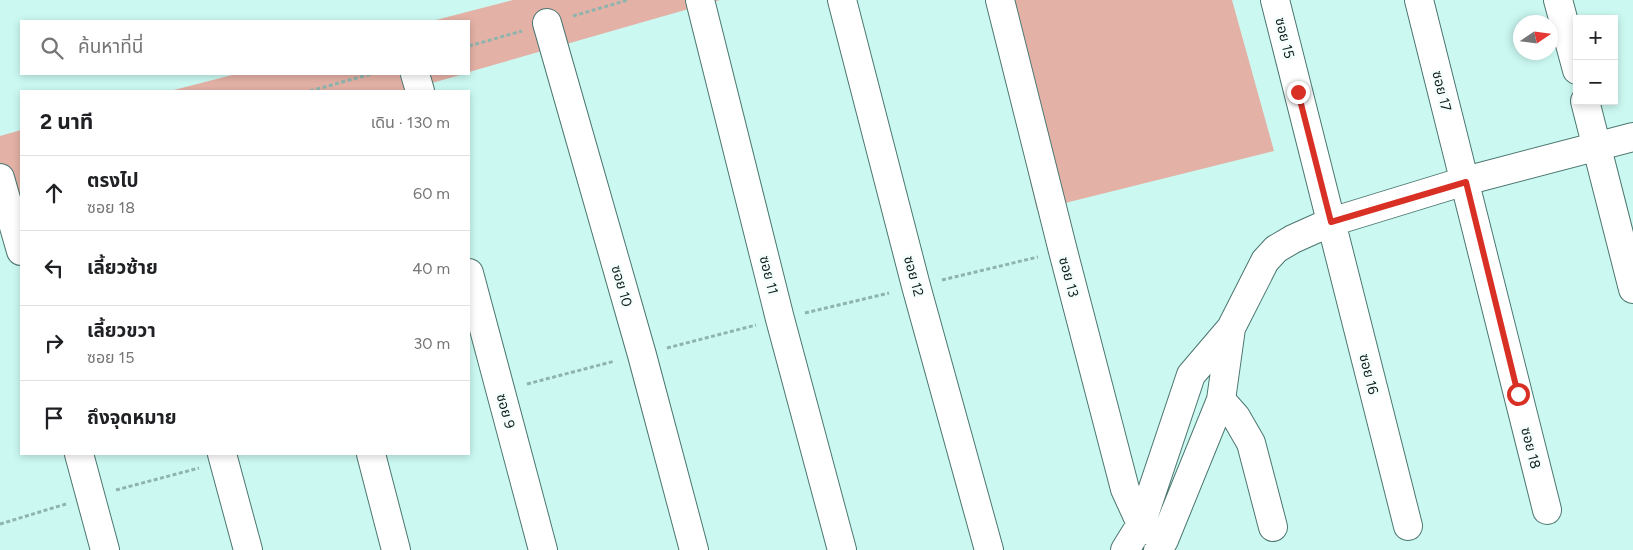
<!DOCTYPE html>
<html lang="th">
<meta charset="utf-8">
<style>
body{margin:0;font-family:Figtree,"Noto Sans Thai",sans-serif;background:#f6f6f6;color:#202124}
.controls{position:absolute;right:15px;top:15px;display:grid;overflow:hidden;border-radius:0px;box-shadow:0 2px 8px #0003}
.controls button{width:45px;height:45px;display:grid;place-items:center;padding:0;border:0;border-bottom:1px solid #e0e0e0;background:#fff;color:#202124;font:25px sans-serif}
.compass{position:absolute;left:1513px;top:15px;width:45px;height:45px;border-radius:50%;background:#fff;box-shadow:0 2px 8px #0003;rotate:77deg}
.stop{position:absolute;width:15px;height:15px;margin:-11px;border:4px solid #d93025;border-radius:50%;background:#fff}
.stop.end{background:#d93025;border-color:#fff;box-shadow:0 1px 5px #0008}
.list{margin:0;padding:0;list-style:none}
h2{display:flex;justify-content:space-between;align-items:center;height:65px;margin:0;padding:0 20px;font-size:21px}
h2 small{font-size:16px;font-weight:400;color:#757577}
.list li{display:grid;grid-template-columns:32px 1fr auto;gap:15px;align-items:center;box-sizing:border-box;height:75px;padding:0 20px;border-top:1px solid #e0e0e0}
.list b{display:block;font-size:19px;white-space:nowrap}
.list p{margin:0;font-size:16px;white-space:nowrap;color:#757577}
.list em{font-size:16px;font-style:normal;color:#757577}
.icon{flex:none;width:28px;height:28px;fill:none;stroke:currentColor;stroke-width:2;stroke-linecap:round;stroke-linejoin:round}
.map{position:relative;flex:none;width:1633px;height:550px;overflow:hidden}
.search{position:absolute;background:#fff;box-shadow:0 2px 8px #0003;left:20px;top:20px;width:450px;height:55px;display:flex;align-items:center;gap:12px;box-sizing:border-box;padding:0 18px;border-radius:0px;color:#757577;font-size:19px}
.panel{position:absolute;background:#fff;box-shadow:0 2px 8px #0003;left:20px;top:90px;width:450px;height:365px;border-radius:0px}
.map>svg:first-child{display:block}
</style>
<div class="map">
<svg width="1633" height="550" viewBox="0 0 1633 550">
<rect width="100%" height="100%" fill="#cbf9f2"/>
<path fill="#e4b1a6" d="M 513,0 L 720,0 L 469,72 L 469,21 L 432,21 Z
M 987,0 L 1232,0 L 1274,151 L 1037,210 Z
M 236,74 L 464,74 L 403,91 L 170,91 Z
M 21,130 L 21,194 L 0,199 L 0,136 Z"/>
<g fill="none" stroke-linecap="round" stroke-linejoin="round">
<g stroke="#4c7670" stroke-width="30">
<path id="minor" d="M 700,0 L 780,319 L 842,550
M 842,0 L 916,286 L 989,550
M 1000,0 L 1063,251 L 1125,489 L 1141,524 L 1164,540
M 1275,0 L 1408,526
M 1419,0 L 1547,510
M 1558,0 L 1577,70
M 547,23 L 642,355 L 694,550
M 415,74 L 420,91
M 1585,101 L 1633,289
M 0,178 L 21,251
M 469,273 L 543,550
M 1221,400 L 1236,417 L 1251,443 L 1273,527
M 79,454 L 105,550
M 222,454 L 248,550
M 371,454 L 396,550
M 1125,550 L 1141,524 L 1191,375 L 1231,328 L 1265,261 L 1276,249 L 1293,239 L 1331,222 L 1465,181 L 1633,137
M 1158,550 L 1164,540 L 1221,400 L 1231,328"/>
</g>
<path stroke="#8fb4ae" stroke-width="3" stroke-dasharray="4 2.5" stroke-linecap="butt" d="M 573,16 L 628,0
M 469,46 L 522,31
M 310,91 L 371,74
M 942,280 L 1038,257
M 805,313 L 889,293
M 667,348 L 756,325
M 527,384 L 615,361
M 116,490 L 199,468
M 0,524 L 66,504"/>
<use href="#minor" stroke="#fff" stroke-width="28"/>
</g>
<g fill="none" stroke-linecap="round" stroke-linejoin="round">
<path stroke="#d93025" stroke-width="6" d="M 1298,92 L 1331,222 L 1466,182 L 1518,394"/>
</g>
<g text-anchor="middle" stroke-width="5" stroke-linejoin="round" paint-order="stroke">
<g font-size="14" fill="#0e201d" stroke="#f5fefc">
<text transform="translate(1285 38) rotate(76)" y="5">ซอย 15</text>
<text transform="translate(1442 91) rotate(76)" y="5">ซอย 17</text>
<text transform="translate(769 275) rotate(76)" y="5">ซอย 11</text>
<text transform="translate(914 276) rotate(75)" y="5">ซอย 12</text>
<text transform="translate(1069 277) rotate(75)" y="5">ซอย 13</text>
<text transform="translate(622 286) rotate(74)" y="5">ซอย 10</text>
<text transform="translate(1369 374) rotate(76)" y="5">ซอย 16</text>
<text transform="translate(506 411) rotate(75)" y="5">ซอย 9</text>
<text transform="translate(1531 448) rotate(76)" y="5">ซอย 18</text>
</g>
</g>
</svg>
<div class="controls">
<button>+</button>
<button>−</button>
</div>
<svg class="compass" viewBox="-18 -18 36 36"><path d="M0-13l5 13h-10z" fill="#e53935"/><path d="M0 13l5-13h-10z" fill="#757577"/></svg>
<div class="stop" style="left:1518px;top:394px"></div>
<div class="stop end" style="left:1298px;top:92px"></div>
<div class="search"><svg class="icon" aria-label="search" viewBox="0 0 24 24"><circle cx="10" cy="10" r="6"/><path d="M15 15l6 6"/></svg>ค้นหาที่นี่</div>
<section class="panel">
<h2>2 นาที<small>เดิน · 130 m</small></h2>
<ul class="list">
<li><svg class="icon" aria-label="ahead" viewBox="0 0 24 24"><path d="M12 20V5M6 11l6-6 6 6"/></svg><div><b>ตรงไป</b><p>ซอย 18</p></div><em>60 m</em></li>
<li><svg class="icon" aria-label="left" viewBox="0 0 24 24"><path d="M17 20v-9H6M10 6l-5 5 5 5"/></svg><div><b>เลี้ยวซ้าย</b></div><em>40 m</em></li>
<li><svg class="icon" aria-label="right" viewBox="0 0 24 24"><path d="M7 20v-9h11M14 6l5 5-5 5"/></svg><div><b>เลี้ยวขวา</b><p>ซอย 15</p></div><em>30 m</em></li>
<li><svg class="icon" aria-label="arrive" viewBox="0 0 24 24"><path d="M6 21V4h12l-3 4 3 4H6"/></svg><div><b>ถึงจุดหมาย</b></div></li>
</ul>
</section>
</div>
